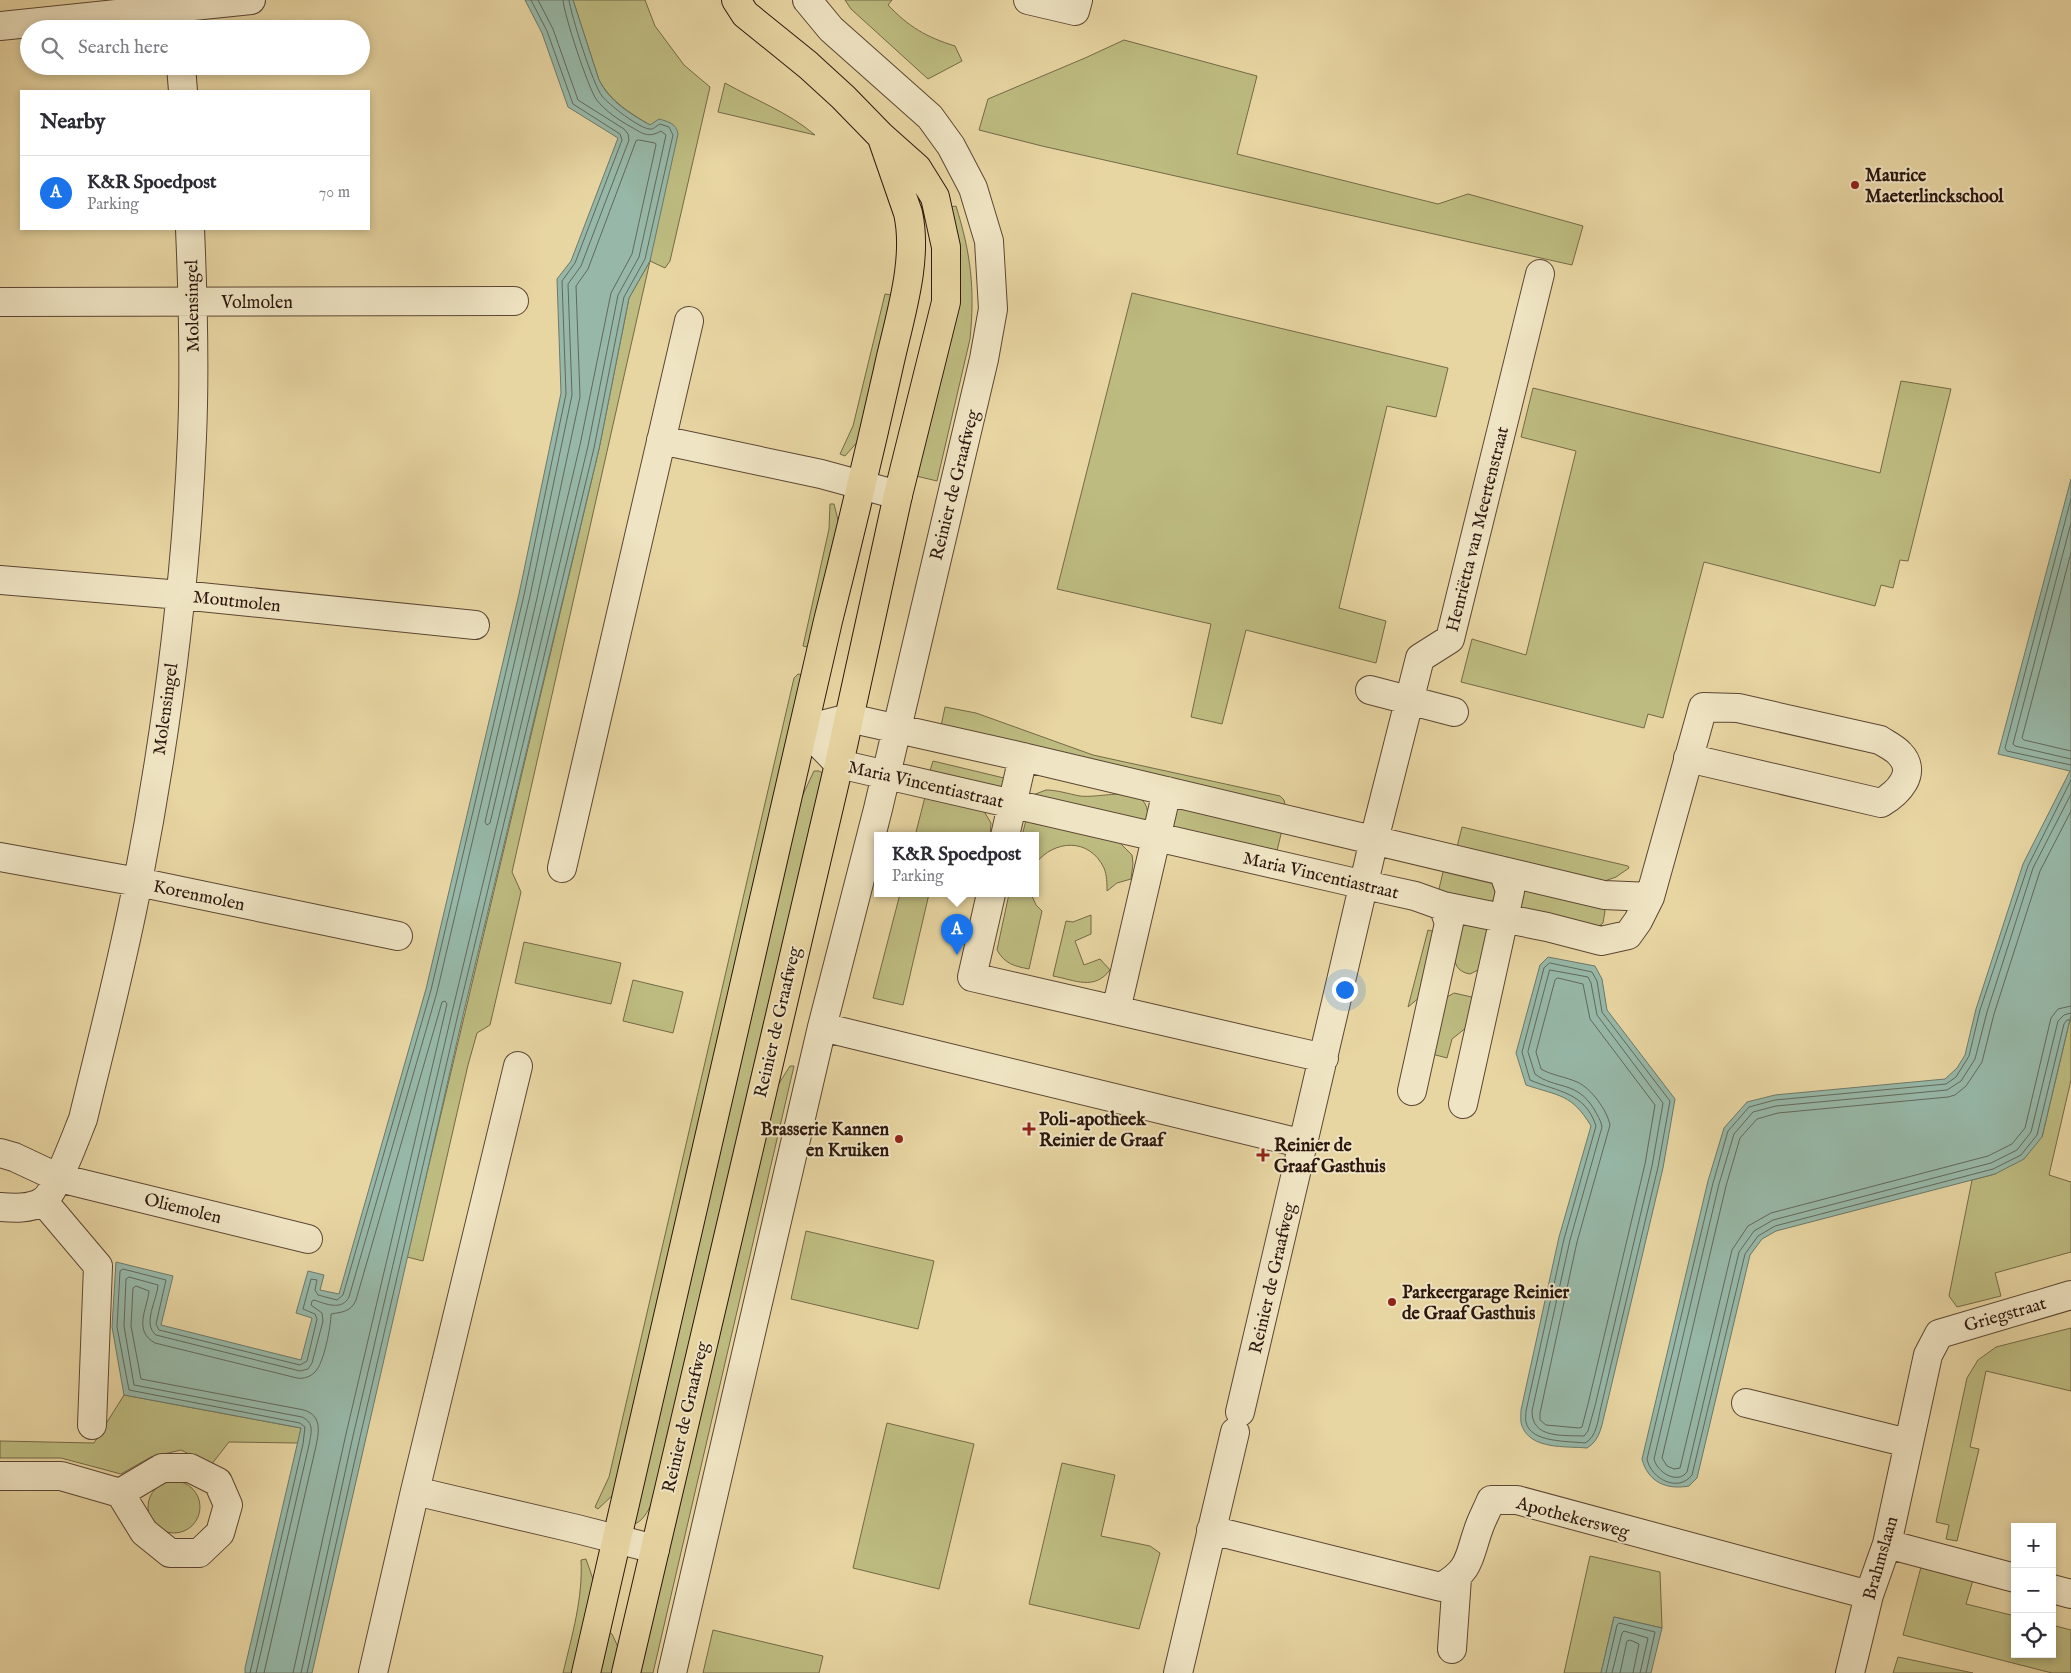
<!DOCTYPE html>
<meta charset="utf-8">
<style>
body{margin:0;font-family:"IM FELL English",serif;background:#f7f7f7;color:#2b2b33}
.controls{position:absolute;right:15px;bottom:15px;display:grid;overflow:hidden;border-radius:0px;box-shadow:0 2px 8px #0003}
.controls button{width:45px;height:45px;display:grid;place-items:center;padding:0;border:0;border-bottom:1px solid #e1e1e2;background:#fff;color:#2b2b33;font:25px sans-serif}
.you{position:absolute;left:1344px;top:989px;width:18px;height:18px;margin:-12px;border:4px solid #fff;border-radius:50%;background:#1a73e8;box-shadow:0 0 0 8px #1a73e833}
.badge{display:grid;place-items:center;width:32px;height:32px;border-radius:50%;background:#1a73e8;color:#fff;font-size:16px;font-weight:700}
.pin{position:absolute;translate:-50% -41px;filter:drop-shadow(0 1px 2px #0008)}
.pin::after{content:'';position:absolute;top:26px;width:18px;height:15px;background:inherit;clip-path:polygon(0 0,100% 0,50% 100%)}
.popup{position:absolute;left:874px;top:832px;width:165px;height:65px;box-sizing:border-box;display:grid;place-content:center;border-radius:0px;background:#fff;filter:drop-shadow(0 1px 4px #0005);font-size:16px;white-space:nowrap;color:#7c7c81}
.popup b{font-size:19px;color:#2b2b33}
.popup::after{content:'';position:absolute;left:50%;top:100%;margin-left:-10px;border:10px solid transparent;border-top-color:#fff}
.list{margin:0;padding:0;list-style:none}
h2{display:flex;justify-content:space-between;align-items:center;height:65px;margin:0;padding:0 20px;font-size:21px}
h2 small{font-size:16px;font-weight:400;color:#7c7c81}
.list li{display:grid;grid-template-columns:32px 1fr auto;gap:15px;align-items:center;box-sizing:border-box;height:75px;padding:0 20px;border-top:1px solid #e1e1e2}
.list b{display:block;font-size:19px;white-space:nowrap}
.list p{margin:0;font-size:16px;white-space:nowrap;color:#7c7c81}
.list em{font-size:16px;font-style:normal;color:#7c7c81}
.icon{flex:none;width:28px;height:28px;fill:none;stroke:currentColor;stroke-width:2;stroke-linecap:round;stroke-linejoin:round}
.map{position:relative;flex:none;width:2071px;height:1673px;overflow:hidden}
.search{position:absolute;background:#fff;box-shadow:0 2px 8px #0003;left:20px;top:20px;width:350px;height:55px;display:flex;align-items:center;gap:12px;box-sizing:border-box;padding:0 18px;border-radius:28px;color:#7c7c81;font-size:19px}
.panel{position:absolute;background:#fff;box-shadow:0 2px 8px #0003;left:20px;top:90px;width:350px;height:140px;border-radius:0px}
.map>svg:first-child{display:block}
</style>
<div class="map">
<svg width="2071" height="1673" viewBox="0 0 2071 1673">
<rect width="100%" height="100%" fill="#e7d5a2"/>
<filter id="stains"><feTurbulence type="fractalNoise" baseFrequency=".004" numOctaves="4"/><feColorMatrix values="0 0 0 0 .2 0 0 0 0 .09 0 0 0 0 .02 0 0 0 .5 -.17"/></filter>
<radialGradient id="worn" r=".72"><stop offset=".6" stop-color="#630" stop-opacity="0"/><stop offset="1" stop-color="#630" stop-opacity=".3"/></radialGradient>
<path fill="#bdbb80" stroke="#756947" d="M 573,0 L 645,0 L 655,26 L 684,65 L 710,87 L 670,261 L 665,268 L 650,261 L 512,872 L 521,892 L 490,1025 L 477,1033 L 468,1065 L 423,1261 L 407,1257 L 599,449 L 629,298 L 650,261 L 650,125 C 630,113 611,102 599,80 Z
M 845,0 L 892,0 L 888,5 C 909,27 926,37 955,46 L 962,61 L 928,79 L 851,9 Z
M 1124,40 L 1257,76 L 1237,154 L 1438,204 L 1468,194 L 1583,226 L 1572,265 L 1042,146 L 979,130 L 988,99 L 1085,58 Z
M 725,83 C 755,100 788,112 815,135 L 718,112 Z
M 956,206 C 971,254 975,289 970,339 L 937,481 L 916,476 L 950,207 Z
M 1132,293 L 1448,368 L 1436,417 L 1387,406 L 1339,608 L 1386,621 L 1376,663 L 1246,630 L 1222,724 L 1191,717 L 1211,624 L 1057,589 Z
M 885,294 L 898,296 L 860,439 L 845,456 L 840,454 L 853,426 Z
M 1901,381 L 1951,389 L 1908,561 L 1900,560 L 1893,588 L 1881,585 L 1875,606 L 1704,562 L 1663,718 L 1648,714 L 1644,728 L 1461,682 L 1472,639 L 1526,655 L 1576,451 L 1521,437 L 1533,388 L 1880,473 Z
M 830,504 L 834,504 L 840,528 L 816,649 L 803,646 L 829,529 Z
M 798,674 L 809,676 L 615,1493 L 598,1509 L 595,1507 L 609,1477 L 794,678 Z
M 945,707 L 976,713 L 1093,755 L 1280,796 L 1284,800 L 1286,808 L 940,731 Z
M 933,761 L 1004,778 L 1001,791 L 929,774 Z
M 814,771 L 819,771 L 828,776 L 656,1494 C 651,1504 644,1524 632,1524 L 798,805 Z
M 1046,790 C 1057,790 1069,794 1080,796 C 1106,799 1154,779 1147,824 L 1033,795 Z
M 926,793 L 982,808 L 991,823 L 990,836 L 915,836 Z
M 1174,805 L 1282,830 L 1276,855 L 1169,830 Z
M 1026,820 L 1120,843 L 1132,855 L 1133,864 L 1131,879 L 1117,883 L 1107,891 C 1107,884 1107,875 1104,868 C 1089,837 1054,840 1036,863 L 1036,836 L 1022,836 Z
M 1462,827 L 1628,866 L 1629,868 L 1616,877 L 1599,883 L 1456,851 Z
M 1444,868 L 1488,879 L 1497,890 L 1497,903 L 1438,893 Z
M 1521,886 L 1602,907 L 1605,911 L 1603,923 L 1597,928 L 1515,911 Z
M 900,894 L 929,894 L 903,1005 L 873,998 Z
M 1009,894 L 1031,894 L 1036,905 L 1042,911 L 1029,969 C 1014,966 1005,964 997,950 Z
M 1091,915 L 1091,934 L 1075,941 L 1084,965 L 1100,959 L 1110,970 C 1094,991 1075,980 1053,976 L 1066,921 L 1073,922 Z
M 1463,918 L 1493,924 L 1480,969 L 1470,974 C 1443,970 1458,936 1463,918 Z
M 1428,930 L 1440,933 L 1420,997 L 1408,1007 Z
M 524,942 L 621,963 L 611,1004 L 515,983 Z
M 633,980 L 683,992 L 673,1033 L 623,1021 Z
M 1454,993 L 1476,998 L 1467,1027 L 1452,1039 L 1447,1058 L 1432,1054 L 1447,997 Z
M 2071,1015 L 2071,1080 L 2049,1175 L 2071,1182 L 2071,1252 L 1995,1273 L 2001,1296 L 1957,1307 L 1949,1296 L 1972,1180 L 1995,1174 L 2042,1137 Z
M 790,1066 L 794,1066 L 653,1673 L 636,1673 L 773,1093 Z
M 806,1231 L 934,1261 L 918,1329 L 791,1299 Z
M 2071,1328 L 2071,1391 L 1986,1371 L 1970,1447 L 1979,1449 L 1957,1541 L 1946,1539 L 1949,1525 L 1936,1522 L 1967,1378 L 1978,1360 L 1996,1347 Z
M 124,1395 L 301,1428 L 298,1443 L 229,1442 L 211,1465 L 181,1450 L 151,1457 L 121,1474 L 61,1458 L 0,1458 L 0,1441 L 94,1443 Z
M 887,1423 L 974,1444 L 939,1589 L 853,1568 Z
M 1062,1463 L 1115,1475 L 1101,1536 L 1150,1546 L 1160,1553 L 1139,1629 L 1029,1604 Z
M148 1507a26 26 0 1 1 52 0a26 26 0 1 1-52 0Z
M 1590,1556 L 1660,1572 L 1662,1628 L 1614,1617 L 1601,1673 L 1564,1673 Z
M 586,1559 L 594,1582 L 577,1673 L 563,1673 C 572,1635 583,1599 581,1560 Z
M 1921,1567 L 1973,1580 L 1966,1604 L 2015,1616 L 2015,1654 L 2052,1654 L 2052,1625 L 2071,1630 L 2071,1673 L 2052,1673 L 1903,1635 Z
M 713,1630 L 823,1656 L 819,1673 L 703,1673 Z
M 606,1631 L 612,1634 L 619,1649 L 620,1673 L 594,1673 Z
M 1898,1657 L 1973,1673 L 1893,1673 Z"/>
<path fill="#97b8a8" stroke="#6d786a" d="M 525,0 L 573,0 L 599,80 C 610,102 629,113 650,125 L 659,119 C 669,122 676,123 678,134 L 650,261 L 629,298 L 599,449 L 464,1011 L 312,1673 L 245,1673 L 245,1668 L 301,1428 L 124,1395 L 112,1327 L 116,1262 L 173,1276 L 161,1325 L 301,1360 L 312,1318 L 296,1313 L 308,1271 L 324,1275 L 320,1290 L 339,1294 L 426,989 L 519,594 L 561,393 L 557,279 L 571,261 L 618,138 L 568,107 L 542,33 Z
M 2071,479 L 2071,1015 L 2042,1137 L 2024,1159 L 1995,1174 L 1776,1231 L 1762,1239 L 1750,1255 L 1697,1478 L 1689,1486 C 1668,1490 1648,1483 1642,1459 L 1708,1181 L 1724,1128 L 1747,1102 L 1775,1095 L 1945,1079 L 1957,1068 L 1965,1055 L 1976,1009 L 2023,864 L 2070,771 L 1998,754 Z
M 1548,957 L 1595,966 L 1602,979 L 1607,1010 L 1675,1099 L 1663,1168 L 1606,1408 C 1602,1423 1601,1440 1587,1448 C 1566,1446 1531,1450 1522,1426 C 1520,1422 1521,1415 1521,1410 L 1559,1237 L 1591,1126 C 1572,1094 1559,1096 1526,1085 L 1516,1053 L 1540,965 Z
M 1614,1617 L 1662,1628 L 1651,1673 L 1601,1673 Z"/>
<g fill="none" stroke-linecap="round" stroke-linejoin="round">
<path stroke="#62685b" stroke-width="1" d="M 639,140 L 655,143 L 656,145 L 632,254 L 611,293 L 580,445 L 490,823 L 487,825 L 485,822 L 537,598 L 580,397 L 576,286 L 588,269 L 636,141 Z
M 2071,499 L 2005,748 L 2007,751 L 2071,765
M 2071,523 L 2013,744 L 2015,746 L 2071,759
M 2071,553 L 2022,738 L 2024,740 L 2071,751
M 2071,780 L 2028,866 L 1980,1010 L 1969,1056 L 1956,1077 L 1946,1084 L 1775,1100 L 1749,1107 L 1728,1131 L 1713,1183 L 1647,1459 C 1651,1479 1678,1493 1692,1475 L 1745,1254 L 1758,1236 L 1775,1226 L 1993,1169 L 2021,1155 L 2037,1135 L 2064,1024 L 2067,1020 L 2071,1020
M 2071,794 L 2033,868 L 1987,1012 L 1975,1059 L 1961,1081 L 1947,1090 L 1776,1106 L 1753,1112 L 1734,1134 L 1719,1184 L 1654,1459 C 1657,1472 1677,1485 1687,1472 L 1739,1252 L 1754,1231 L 1773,1220 L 1991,1163 L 2017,1150 L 2031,1132 L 2058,1021 L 2064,1015 L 2071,1013
M 2071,811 L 2040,871 L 1994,1014 L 1982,1062 L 1966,1086 L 1955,1095 L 1948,1097 L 1778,1113 L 1757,1119 L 1740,1138 L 1726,1186 L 1662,1458 L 1667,1466 L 1674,1469 L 1680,1468 L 1732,1250 L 1748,1226 L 1771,1213 L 1988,1156 L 2012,1144 L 2025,1128 L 2051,1018 L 2058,1009 L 2071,1006
M 1550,963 L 1592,972 L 1597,981 L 1602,1012 L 1670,1101 L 1658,1167 L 1601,1407 C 1598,1419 1597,1437 1585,1443 C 1569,1441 1530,1443 1526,1422 C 1525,1419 1526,1414 1526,1411 L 1564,1239 L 1596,1126 C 1585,1092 1558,1092 1530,1080 L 1522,1052 L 1544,968 Z
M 1550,970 L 1588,977 L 1591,983 L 1597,1015 L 1663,1103 L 1652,1166 L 1595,1406 L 1588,1431 L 1584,1436 C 1563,1435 1532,1439 1532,1411 L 1570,1240 L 1602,1127 C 1601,1120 1597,1115 1594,1109 C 1576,1080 1556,1090 1535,1074 L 1528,1052 Z
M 1558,978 L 1583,984 L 1590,1019 L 1655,1105 L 1645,1164 L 1588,1404 L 1582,1427 L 1579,1428 L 1546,1425 L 1540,1420 L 1540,1413 L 1577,1242 L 1610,1125 C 1607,1110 1591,1088 1577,1082 C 1566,1077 1551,1075 1541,1069 L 1536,1052 L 1555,980 Z
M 250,1673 L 303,1444 L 305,1427 L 300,1423 L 129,1390 L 117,1327 L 120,1271 L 123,1269 L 166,1280 L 156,1324 L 159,1330 L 300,1365 L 307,1361 L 317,1319 L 315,1314 L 303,1309 L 311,1279 L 317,1280 L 315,1290 L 318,1295 L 337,1300 L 343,1295 L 431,990 L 524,595 L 566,394 L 562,281 L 575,263 L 622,140 L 620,134 L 573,104 L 547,31 L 531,0
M 256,1673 L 309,1445 C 311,1433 315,1423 302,1417 L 134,1385 L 124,1326 L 126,1279 L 129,1277 L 158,1285 C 157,1300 142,1324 156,1335 L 300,1371 L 308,1369 L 312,1363 L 323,1321 L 322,1313 L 311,1305 L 312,1301 L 314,1300 C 326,1304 342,1311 349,1297 L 437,992 L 530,596 L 572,395 L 568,284 L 581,266 L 629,140 L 628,134 L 624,129 L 578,100 L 553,29 L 538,0
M 264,1673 L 316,1446 C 319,1431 322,1416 304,1410 L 141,1379 L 131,1326 L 133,1288 L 136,1286 L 149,1291 C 147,1309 133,1331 155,1343 L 297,1378 C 304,1379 310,1377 315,1372 C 324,1363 331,1326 331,1314 C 342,1312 351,1312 356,1300 L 442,1002 L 445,1001 L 447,1004 L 346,1434 L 293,1673
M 301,1673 L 353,1436 L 453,1008 L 588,446 L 618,295 L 639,257 L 666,135 L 661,131 C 649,138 643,134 633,128 C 620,121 605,111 596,99 C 588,87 564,15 563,0
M 307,1673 L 360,1437 L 459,1010 L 594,448 L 624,297 L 645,259 L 673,135 L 669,127 L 660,124 C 656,126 653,130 650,129 C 640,129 608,104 602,96 C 593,85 571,15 569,0
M 1606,1673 L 1617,1625 L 1619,1623 L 1655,1632 L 1646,1673
M 1612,1673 L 1622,1633 L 1624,1631 L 1648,1638 L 1640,1673
M 1620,1673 L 1627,1641 L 1630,1640 L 1639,1644 L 1633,1673"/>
<g stroke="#5c4633" stroke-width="30">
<path id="minor" d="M 1028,0 L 1075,11 L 1078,0
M 0,26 L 251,0
M 181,66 L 183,91
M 0,302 L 514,301
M 661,440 L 821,474 L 898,495
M 0,580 L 181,595 L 475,625
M 1370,690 L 1454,712
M 1005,836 L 1023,757
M 0,857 L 138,882 L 398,936
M 562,868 L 689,321
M 991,894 L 972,977 L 1324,1058
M 1650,897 L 1604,895 L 1023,757 L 849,718 L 805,729 L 839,764 L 1365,885 L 1415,896 L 1443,906 L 1547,927 L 1601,941 L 1628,935 L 1638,921 L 1650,897 L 1703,707 L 1738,708 L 1880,740 C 1886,744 1895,748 1900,754 C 1918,773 1898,793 1881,803 L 1688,758
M 1116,1010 L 1167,791
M 822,1027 L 1304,1144
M 1412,1091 L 1449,923 L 1443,906
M 1463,1104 L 1510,891 L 1503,871
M 0,1153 L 14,1157 L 59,1178 L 308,1239
M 43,1201 L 98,1266 L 92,1425
M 0,1207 C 14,1208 29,1209 42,1202 C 55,1194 76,1136 83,1119 C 102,1040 123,961 138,881 C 166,736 186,585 192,437 C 195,368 193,298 190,229
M 1746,1403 L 1908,1443
M 1240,1412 L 1374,840 L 1420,658 L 1450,639 L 1540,274
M 0,1476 L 61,1476 L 120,1493 L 144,1532 L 170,1553 L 199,1553 L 220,1533 L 228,1505 L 218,1482 L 190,1468 L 162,1468 L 120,1493
M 415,1491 L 577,1529 L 655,1549
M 1211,1530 L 1441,1587 C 1473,1569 1468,1556 1480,1525 C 1483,1517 1488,1508 1491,1500 L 1517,1500 L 1869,1595
M 1887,1544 L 2015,1578
M 2052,1589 L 2071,1594
M 1452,1649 L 1457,1578
M 373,1673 L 415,1491 L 518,1066
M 672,1673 L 822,1027 L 878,809 L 984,359 L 993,309 L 989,241 L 973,188 L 951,146 L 930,117 L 831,29 L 807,0
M 1178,1673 L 1235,1432
M 1850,1673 L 1869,1595 L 1887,1544 L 1928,1355 L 1939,1334 L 2071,1295"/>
</g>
<g stroke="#2d170e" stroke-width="30">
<path id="major" d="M 586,1673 L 828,621 C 849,538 869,454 888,370 C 898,322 919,262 908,213 L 882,138
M 626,1673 L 839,764 L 898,495 L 946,302 L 946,247 L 935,197 L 917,168 L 881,136 L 843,97 L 808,65 L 745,14 L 736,0"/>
</g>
<use href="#minor" stroke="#efe4c3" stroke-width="28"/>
<use href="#major" stroke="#e7d5a2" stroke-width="28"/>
</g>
<g fill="#8f2418" stroke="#efe4c3" stroke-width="2">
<circle cx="1855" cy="185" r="5"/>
<path d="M1026.5 1121.5h5v5h5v5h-5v5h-5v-5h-5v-5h5z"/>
<circle cx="899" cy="1139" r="5"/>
<path d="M1260.5 1147.5h5v5h5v5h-5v5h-5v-5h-5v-5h5z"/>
<circle cx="1392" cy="1302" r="5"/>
</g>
<g text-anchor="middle" stroke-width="4" stroke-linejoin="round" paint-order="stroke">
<g font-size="18" font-weight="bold" fill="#2d170e" stroke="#efe4c3" text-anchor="start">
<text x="1865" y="181">Maurice<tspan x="1865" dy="21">Maeterlinckschool</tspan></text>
<text x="1039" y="1125">Poli-apotheek<tspan x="1039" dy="21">Reinier de Graaf</tspan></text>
<text x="889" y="1135" text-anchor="end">Brasserie Kannen<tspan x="889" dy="21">en Kruiken</tspan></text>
<text x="1274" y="1151">Reinier de<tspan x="1274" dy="21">Graaf Gasthuis</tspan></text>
<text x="1402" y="1298">Parkeergarage Reinier<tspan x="1402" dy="21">de Graaf Gasthuis</tspan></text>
</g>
<g font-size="18" fill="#2d170e" stroke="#efe4c3">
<text x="257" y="308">Volmolen</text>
<text transform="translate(192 306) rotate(-91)" y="6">Molensingel</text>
<text transform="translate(954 485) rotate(-76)" y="6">Reinier de Graafweg</text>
<text transform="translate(1477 529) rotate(-76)" y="6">Henriëtta van Meertenstraat</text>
<text transform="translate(237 601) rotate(6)" y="6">Moutmolen</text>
<text transform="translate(165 709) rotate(-82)" y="6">Molensingel</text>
<text transform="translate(926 784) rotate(13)" y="6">Maria Vincentiastraat</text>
<text transform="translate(1321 875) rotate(13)" y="6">Maria Vincentiastraat</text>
<text transform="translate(199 895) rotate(12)" y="6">Korenmolen</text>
<text transform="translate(777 1022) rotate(-77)" y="6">Reinier de Graafweg</text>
<text transform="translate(183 1208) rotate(14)" y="6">Oliemolen</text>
<text transform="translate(1272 1278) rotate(-77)" y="6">Reinier de Graafweg</text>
<text transform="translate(2005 1314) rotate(-16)" y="6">Griegstraat</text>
<text transform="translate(685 1417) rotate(-77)" y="6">Reinier de Graafweg</text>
<text transform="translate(1573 1517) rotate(15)" y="6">Apothekersweg</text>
<text transform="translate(1880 1558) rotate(-74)" y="6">Brahmslaan</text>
</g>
</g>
<rect width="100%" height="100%" filter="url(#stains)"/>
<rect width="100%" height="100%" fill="url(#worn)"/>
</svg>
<div class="controls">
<button>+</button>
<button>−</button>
<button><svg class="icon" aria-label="locate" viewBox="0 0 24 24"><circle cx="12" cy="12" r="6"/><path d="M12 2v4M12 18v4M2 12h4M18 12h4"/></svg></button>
</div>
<div class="you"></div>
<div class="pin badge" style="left:957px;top:955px">A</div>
<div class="popup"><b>K&amp;R Spoedpost</b>Parking</div>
<div class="search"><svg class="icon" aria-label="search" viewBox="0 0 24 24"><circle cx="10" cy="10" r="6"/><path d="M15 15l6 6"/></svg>Search here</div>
<section class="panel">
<h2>Nearby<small></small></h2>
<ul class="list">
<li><span class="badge">A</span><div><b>K&amp;R Spoedpost</b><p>Parking</p></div><em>70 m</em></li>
</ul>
</section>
</div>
